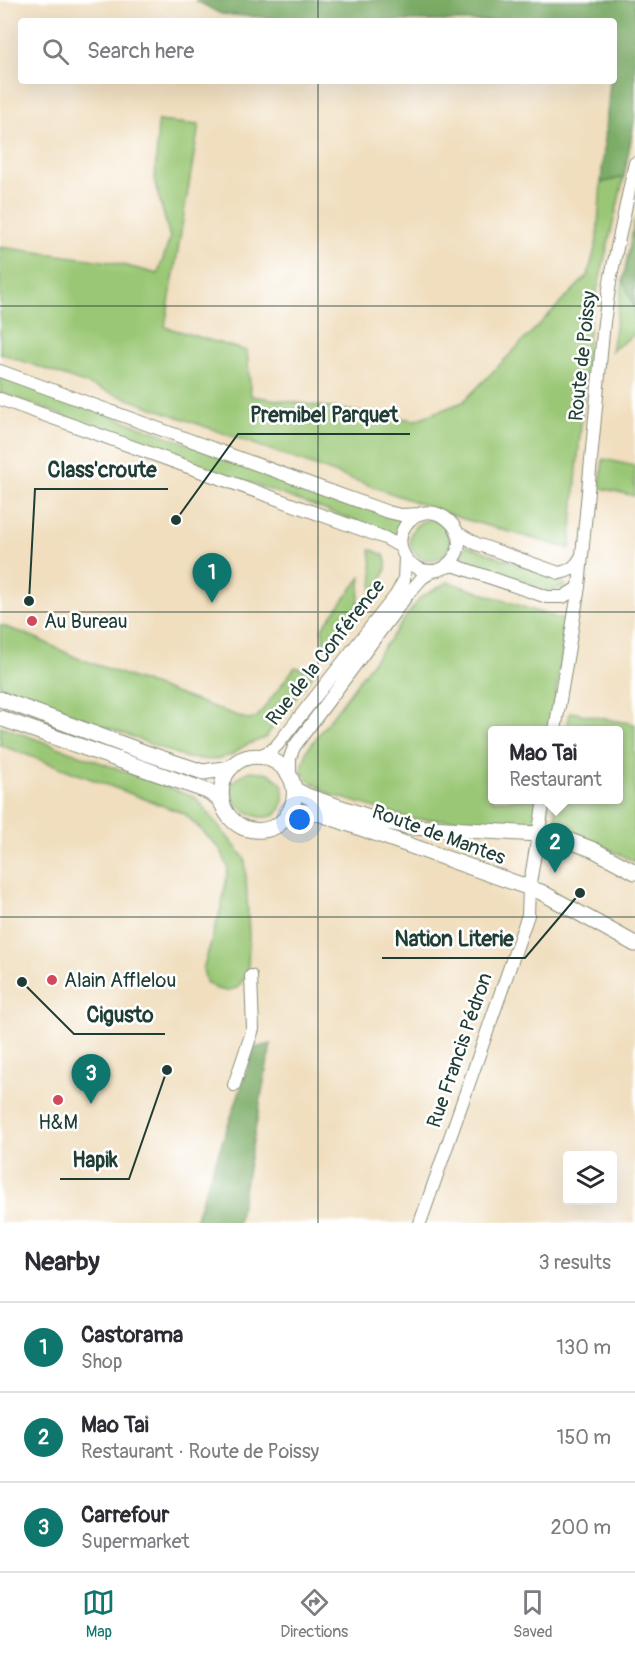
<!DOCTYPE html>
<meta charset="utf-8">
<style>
body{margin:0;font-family:Pangolin,sans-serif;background:#f7f7f7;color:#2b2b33}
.controls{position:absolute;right:18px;bottom:18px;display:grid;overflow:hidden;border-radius:6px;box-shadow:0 6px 24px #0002}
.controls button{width:54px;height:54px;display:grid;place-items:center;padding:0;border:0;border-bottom:2px solid #e1e1e2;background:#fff;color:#2b2b33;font:30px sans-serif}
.you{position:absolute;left:300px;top:820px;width:21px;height:21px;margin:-15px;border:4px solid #fff;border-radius:50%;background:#1a73e8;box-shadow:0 0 0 9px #1a73e833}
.badge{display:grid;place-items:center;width:39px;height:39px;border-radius:50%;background:#0f766e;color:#fff;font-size:20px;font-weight:700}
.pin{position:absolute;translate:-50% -50px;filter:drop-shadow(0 2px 3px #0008)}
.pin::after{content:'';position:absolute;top:32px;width:21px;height:18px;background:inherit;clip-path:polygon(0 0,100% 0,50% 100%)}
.popup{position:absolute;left:488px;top:726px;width:135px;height:78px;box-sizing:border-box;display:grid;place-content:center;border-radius:6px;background:#fff;filter:drop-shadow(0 2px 4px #0005);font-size:20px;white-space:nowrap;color:#7c7c81}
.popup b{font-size:22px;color:#2b2b33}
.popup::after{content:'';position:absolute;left:50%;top:100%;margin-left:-12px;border:12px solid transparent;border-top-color:#fff}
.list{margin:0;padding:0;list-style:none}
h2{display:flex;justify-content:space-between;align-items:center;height:78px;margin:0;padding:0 24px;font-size:26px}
h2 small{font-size:20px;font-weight:400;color:#7c7c81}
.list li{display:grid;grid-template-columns:39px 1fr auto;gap:18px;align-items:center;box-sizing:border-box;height:90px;padding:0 24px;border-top:2px solid #e1e1e2}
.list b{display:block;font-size:22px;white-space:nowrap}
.list p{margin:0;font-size:20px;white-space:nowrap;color:#7c7c81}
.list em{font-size:20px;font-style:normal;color:#7c7c81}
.icon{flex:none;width:33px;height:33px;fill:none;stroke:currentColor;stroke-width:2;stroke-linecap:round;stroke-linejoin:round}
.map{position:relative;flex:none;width:635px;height:1223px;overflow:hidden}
.search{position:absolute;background:#fff;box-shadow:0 6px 24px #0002;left:18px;right:18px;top:18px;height:66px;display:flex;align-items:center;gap:15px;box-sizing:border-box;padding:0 21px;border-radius:6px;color:#7c7c81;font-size:22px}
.sheet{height:348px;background:#fff}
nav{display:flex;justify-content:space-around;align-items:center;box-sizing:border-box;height:84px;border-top:2px solid #e1e1e2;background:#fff;font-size:16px;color:#7c7c81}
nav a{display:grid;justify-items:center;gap:3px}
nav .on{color:#0f766e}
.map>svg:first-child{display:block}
</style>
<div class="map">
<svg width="635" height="1223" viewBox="0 0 635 1223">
<rect width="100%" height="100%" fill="#fff"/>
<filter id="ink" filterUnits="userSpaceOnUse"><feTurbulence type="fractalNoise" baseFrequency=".0167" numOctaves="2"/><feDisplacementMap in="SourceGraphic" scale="12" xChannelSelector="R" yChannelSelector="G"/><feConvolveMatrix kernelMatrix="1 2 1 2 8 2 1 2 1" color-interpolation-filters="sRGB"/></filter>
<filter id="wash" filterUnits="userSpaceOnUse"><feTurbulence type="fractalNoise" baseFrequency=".008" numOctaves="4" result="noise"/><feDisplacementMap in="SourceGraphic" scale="24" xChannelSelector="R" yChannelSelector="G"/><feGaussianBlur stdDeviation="1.35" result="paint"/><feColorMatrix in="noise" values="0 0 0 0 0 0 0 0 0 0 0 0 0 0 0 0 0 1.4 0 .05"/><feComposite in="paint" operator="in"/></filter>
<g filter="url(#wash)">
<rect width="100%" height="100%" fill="#f0debe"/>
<path fill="#9ac775" stroke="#5c8254" stroke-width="1.5" d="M 158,121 L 199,125 L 165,327 L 247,351 L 251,396 L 415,420 L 463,402 L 588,275 L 597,240 L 601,183 L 624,177 L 590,320 L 570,549 L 460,518 L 0,353 L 0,247 L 111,262 L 158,274 L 170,238 L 155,183 Z
M 623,280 L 635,308 L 635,334 L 611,351 Z
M 0,376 L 406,522 L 400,537 L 0,393 Z
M 603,459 L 635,466 L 635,496 L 600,488 Z
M410 540a20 20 0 1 1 40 0a20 20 0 1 1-40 0Z
M 466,545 L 555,578 L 566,586 L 547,592 L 459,562 Z
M 370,549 L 384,555 C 391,571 381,580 371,593 L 373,577 Z
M 361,577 L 357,615 L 331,649 L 324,643 L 322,628 Z
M 448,582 L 566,621 L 551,730 L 492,730 L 492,800 L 536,800 L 541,804 L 536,822 L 413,819 L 332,795 L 311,782 L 301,772 L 307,750 L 421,597 Z
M 0,625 L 36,638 L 75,657 L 249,720 L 257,717 L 295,667 L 315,672 L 265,738 L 244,746 L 232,755 L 212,760 L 187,758 L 0,686 Z
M 570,712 L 635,724 L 635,862 C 625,857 615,851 604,847 C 579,837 550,835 556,800 L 618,800 L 618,730 L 567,730 Z
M 0,726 L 195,797 L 234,845 L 245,859 L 249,934 L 248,973 L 237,988 L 226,991 L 217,989 L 206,982 L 203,969 L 222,905 L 228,868 L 221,850 L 185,814 L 0,745 Z
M 250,771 L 269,773 L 282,784 C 296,854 189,795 250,771 Z"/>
<path fill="#7bac66" stroke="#4d744d" stroke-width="1.5" d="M 195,0 L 635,0 L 635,118 L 624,177 L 601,183 L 610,81 L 614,81 L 614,21 L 308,21 L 221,14 Z
M 635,219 L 635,308 L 623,280 Z
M 271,1044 L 238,1223 L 194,1223 L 255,1048 Z"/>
</g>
<g filter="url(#ink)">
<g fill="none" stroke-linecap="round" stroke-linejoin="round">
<g stroke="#888e79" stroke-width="14">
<path id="minor" d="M 0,371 L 388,512 L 401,515 L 420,514
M 0,399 L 385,538 L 401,547
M 458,533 L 477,544 L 559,573 C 570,571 576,567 581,557
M 446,566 C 484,535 429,489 405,526 C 400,534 399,544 403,553 C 409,566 424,574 438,570 C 445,568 448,565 456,566 L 547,597 L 563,597 L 579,587
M 555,730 L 579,587 L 604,322 L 611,276 L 635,163
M 255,757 L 271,751 L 278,744 L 396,595 L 404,580 L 405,557
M 290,775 L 290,758 L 294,747 L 408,594 L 422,578 L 433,571
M 234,1085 L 253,1029 L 251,976
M 420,1223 L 528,915 L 529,889 L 544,800"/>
</g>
<g stroke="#888e79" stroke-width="17">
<path id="major" d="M 0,699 L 146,753 L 203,772 L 231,768
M 0,718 L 207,791 L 218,798 L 222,804
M 294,789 L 307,796 L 378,820 L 412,827 L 539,834 L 565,839 L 594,850 L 635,872
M 287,816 C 316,772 252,732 226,774 C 222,782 220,791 222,801 C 224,813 233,823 244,828 C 256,832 269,831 279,824 C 283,821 286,817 290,815 C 300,811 311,811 321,814 L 541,892 L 635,944"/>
</g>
<use href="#minor" stroke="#fff" stroke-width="12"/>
<use href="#major" stroke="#fff" stroke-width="15"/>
</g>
</g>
<path fill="none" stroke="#1f3d34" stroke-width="1.5" stroke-opacity="0.55" d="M 318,0 L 318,21M 318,81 L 318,1223M 0,306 L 635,306M 0,612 L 635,612M 0,917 L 635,917"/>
<g fill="#d1495b" stroke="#fff" stroke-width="2">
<circle cx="32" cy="621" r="6"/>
<circle cx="52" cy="980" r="6"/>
<circle cx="58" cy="1100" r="6"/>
</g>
<g text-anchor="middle" stroke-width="5" stroke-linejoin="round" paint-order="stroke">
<g font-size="20" fill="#1f3d34" stroke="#fff">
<text transform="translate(582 356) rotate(-84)" y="7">Route de Poissy</text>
<text transform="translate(325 652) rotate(-52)" y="7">Rue de la Conférence</text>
<text transform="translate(439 834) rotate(20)" y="7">Route de Mantes</text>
<text transform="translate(459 1050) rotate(-71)" y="7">Rue Francis Pédron</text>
</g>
<g font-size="20" fill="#1f3d34" stroke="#fff" text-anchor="start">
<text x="44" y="628">Au Bureau</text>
<text x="64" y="987">Alain Afflelou</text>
<text x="58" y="1129" text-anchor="middle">H&amp;M</text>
</g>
</g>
<path fill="none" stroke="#1f3d34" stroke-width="2" d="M176 520L238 434H410M29 601L35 489H168M580 893L525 958H382M22 982L74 1034H165M167 1070L129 1179H60"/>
<g fill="#1f3d34" stroke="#fff" stroke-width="2">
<circle cx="176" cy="520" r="6"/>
<circle cx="29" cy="601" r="6"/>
<circle cx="580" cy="893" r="6"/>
<circle cx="22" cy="982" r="6"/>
<circle cx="167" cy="1070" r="6"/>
</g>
<g font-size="21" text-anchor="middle" font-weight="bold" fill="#1f3d34" stroke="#fff" stroke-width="5" stroke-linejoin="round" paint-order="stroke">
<text x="324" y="422">Premibel Parquet</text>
<text x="102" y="477">Class'croute</text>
<text x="454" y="946">Nation Literie</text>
<text x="120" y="1022">Cigusto</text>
<text x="95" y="1167">Hapik</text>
</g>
</svg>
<div class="controls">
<button><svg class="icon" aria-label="layers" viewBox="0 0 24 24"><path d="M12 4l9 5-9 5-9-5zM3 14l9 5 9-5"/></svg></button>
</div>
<div class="you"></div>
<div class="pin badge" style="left:212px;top:603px">1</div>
<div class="pin badge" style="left:555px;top:873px">2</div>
<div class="popup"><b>Mao Tai</b>Restaurant</div>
<div class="pin badge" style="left:91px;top:1104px">3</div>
<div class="search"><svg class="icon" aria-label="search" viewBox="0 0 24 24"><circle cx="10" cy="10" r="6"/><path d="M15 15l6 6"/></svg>Search here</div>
</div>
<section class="sheet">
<h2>Nearby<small>3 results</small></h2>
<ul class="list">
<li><span class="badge">1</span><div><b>Castorama</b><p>Shop</p></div><em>130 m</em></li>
<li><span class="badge">2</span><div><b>Mao Tai</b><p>Restaurant · Route de Poissy</p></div><em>150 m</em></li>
<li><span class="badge">3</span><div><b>Carrefour</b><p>Supermarket</p></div><em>200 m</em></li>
</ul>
</section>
<nav>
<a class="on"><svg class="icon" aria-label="map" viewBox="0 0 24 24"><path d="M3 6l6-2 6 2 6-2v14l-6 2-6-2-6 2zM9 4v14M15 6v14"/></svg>Map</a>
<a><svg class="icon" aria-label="directions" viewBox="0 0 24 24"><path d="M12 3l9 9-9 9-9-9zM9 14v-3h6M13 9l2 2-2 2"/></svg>Directions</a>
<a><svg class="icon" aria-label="saved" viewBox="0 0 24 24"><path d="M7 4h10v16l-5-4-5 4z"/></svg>Saved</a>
</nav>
